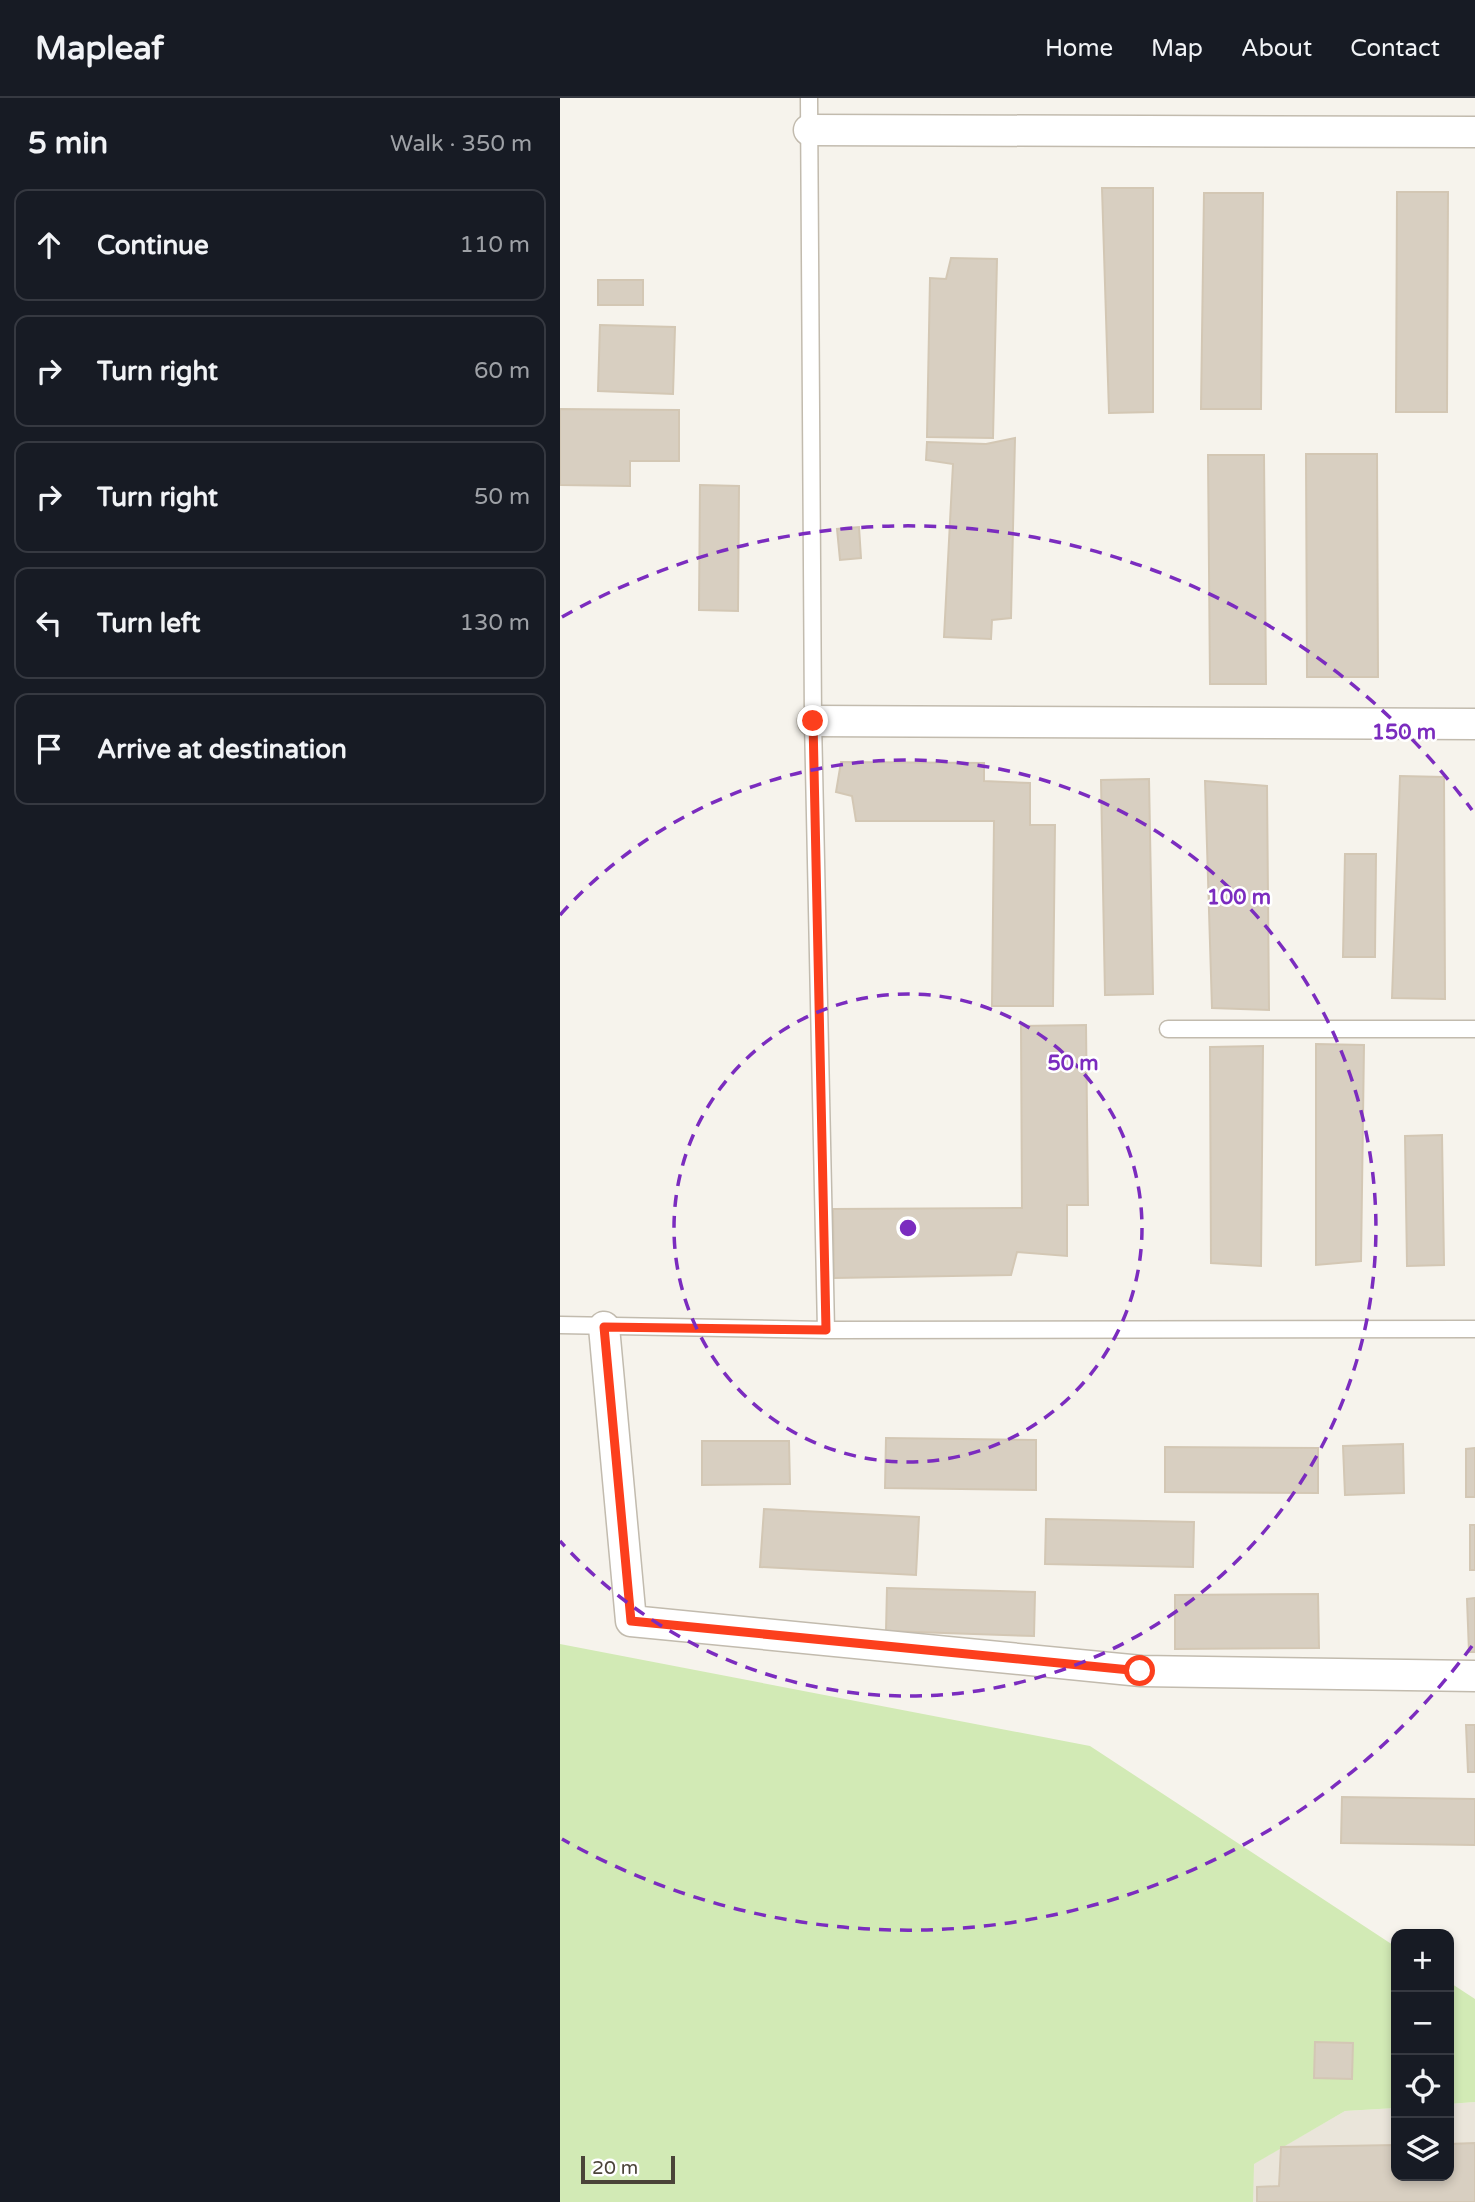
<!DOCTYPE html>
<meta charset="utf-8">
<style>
body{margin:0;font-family:"Varela Round",sans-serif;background:#242831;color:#f1f3f6}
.controls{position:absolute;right:21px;bottom:21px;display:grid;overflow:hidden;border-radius:14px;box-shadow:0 4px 10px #0003}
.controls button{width:63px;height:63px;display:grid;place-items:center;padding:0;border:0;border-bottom:2px solid #363941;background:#171b24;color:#f1f3f6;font:35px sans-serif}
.scale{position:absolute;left:21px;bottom:18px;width:94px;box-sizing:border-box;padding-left:7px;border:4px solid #4b4439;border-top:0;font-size:19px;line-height:24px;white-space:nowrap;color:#4b4439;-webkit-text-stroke:5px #fff;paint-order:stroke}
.stop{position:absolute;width:21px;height:21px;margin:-16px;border:5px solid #fc3f1d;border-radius:50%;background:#fff}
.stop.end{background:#fc3f1d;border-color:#fff;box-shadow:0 2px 7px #0008}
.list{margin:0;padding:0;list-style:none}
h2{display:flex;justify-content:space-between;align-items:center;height:91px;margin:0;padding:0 28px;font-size:30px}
h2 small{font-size:23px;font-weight:400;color:#9ea1a6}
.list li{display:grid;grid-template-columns:46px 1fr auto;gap:21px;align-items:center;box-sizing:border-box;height:112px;margin:0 14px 14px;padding:0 14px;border:2px solid #363941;border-radius:14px}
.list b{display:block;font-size:26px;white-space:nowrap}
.list em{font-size:23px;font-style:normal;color:#9ea1a6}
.icon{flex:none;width:38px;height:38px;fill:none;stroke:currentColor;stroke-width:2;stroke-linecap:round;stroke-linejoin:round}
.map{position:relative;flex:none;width:915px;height:2104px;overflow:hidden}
header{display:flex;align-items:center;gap:42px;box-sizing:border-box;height:98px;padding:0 35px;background:#171b24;border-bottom:2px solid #363941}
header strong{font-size:33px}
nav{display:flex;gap:38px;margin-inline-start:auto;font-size:24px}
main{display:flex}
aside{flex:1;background:#171b24}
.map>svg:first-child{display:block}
</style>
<header>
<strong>Mapleaf</strong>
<nav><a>Home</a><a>Map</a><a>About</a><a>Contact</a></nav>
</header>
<main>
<aside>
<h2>5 min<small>Walk · 350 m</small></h2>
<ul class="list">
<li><svg class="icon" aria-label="ahead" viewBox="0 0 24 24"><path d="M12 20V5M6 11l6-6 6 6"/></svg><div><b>Continue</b></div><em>110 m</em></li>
<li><svg class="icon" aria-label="right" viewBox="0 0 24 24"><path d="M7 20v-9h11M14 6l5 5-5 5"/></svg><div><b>Turn right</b></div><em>60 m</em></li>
<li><svg class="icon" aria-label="right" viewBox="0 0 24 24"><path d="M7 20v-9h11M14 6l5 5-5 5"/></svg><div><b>Turn right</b></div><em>50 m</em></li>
<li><svg class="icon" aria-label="left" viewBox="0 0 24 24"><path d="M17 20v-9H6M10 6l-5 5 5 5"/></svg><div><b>Turn left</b></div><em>130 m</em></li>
<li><svg class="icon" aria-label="arrive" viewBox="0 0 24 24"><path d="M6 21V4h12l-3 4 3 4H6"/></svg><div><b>Arrive at destination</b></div></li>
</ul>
</aside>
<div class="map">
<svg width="915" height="2104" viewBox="0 0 915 2104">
<rect width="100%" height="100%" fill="#f6f3ec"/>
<path fill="#eae5da" d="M 915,2004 L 915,2104 L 693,2104 L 693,2066 L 785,2013 L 836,2010 L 836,2078 L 889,2078 L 889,2006 Z"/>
<path fill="#d2eab5" d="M 0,1546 L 530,1648 L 836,1849 L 836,2010 L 785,2013 L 694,2066 L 693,2104 L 0,2104 Z
M 889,1884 L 915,1901 L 915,2004 L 889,2006 Z"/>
<path fill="#d8cfc1" stroke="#d3c7b4" stroke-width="2" d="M 542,90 L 593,90 L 593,314 L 549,315 Z
M 837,94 L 888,94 L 887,314 L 836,314 Z
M 644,95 L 703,95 L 701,311 L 641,311 Z
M 391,160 L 437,161 L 433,340 L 367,339 L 370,180 L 386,181 Z
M 38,182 L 83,182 L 83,207 L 38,207 Z
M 40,227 L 115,229 L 113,296 L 38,293 Z
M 0,311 L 119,312 L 119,363 L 70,363 L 70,388 L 0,387 Z
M 455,340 L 451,520 L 432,522 L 431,541 L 384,539 L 393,366 L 366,362 L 367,344 L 426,346 Z
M 746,356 L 817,356 L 818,579 L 747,579 Z
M 648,357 L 704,357 L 706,586 L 650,586 Z
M 140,387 L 179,388 L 178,513 L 139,512 Z
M 299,429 L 301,460 L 280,462 L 277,431 Z
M 281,664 L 424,665 L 424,683 L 470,685 L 470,727 L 495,727 L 493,908 L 432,908 L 434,723 L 296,723 L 292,698 L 276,694 Z
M 840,678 L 884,679 L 885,901 L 832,900 Z
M 589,681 L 593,896 L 545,897 L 541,682 Z
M 645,683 L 707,688 L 709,912 L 652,910 Z
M 785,756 L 816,756 L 815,859 L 783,859 Z
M 526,927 L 528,1107 L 507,1107 L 507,1158 L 457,1154 L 451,1177 L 274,1180 L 273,1111 L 462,1110 L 461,928 Z
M 756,946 L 804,947 L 801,1163 L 756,1167 Z
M 703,948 L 701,1168 L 651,1165 L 650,949 Z
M 882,1037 L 884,1167 L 847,1168 L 845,1038 Z
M 326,1340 L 476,1342 L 476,1392 L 325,1390 Z
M 142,1343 L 229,1343 L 230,1386 L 142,1387 Z
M 843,1346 L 844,1395 L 785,1397 L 783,1348 Z
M 605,1349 L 758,1350 L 758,1395 L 605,1394 Z
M 915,1350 L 915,1399 L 906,1399 L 906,1351 Z
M 204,1411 L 359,1419 L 356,1477 L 200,1469 Z
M 486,1421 L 634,1424 L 633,1469 L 485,1466 Z
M 910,1427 L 915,1427 L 915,1472 L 910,1472 Z
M 327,1490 L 475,1494 L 474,1538 L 326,1533 Z
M 758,1496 L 759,1550 L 615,1551 L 615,1497 Z
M 915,1500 L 915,1554 L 909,1554 L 907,1501 Z
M 906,1627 L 915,1627 L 915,1674 L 908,1674 Z
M 782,1699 L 915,1701 L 915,1747 L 781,1745 Z
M 755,1944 L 793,1945 L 792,1981 L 754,1980 Z
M 915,2045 L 915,2104 L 697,2104 L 697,2089 L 719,2088 L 721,2049 L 836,2047 L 836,2078 L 889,2078 L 889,2046 Z"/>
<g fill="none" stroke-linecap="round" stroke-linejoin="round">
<g stroke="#c2bbae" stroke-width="19">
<path id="lane" d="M 249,0 L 253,623 L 266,1232
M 608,931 L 915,931
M 0,1227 L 266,1232 L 915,1231"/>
</g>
<g stroke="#c2bbae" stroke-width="33">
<path id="street" d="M 249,32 L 915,34
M 253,623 L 915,626
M 44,1229 L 71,1523 L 581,1573 L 915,1578"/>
</g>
<use href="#lane" stroke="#fff" stroke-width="16"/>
<use href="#street" stroke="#fff" stroke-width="30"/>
</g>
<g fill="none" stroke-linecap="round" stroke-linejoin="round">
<path stroke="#fc3f1d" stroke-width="9" d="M 253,623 L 266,1232 L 44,1229 L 71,1523 L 580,1573"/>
</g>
<g fill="none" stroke="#7b2cbf" stroke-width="3.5" stroke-dasharray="12 9">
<circle cx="348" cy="1130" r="234"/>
<path d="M0 817A468 468 0 1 1 0 1443"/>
<path d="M912 1548A702 702 0 0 1 2 1741M2 519A702 702 0 0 1 912 712"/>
</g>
<circle cx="348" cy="1130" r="10" fill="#7b2cbf" stroke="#fff" stroke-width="3.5"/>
<g font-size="21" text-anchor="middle" font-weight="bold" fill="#7b2cbf" stroke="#fff" stroke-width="5" stroke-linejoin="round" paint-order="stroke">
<text x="844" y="641">150 m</text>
<text x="679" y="806">100 m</text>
<text x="513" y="972">50 m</text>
</g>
</svg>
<div class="controls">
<button>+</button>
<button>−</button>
<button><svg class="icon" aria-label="locate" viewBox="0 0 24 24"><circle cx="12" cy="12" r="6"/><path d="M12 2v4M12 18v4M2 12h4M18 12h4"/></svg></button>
<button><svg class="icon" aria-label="layers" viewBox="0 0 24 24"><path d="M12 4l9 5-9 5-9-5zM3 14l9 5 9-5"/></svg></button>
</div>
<div class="scale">20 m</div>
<div class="stop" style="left:580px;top:1573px"></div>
<div class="stop end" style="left:253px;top:623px"></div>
</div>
</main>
